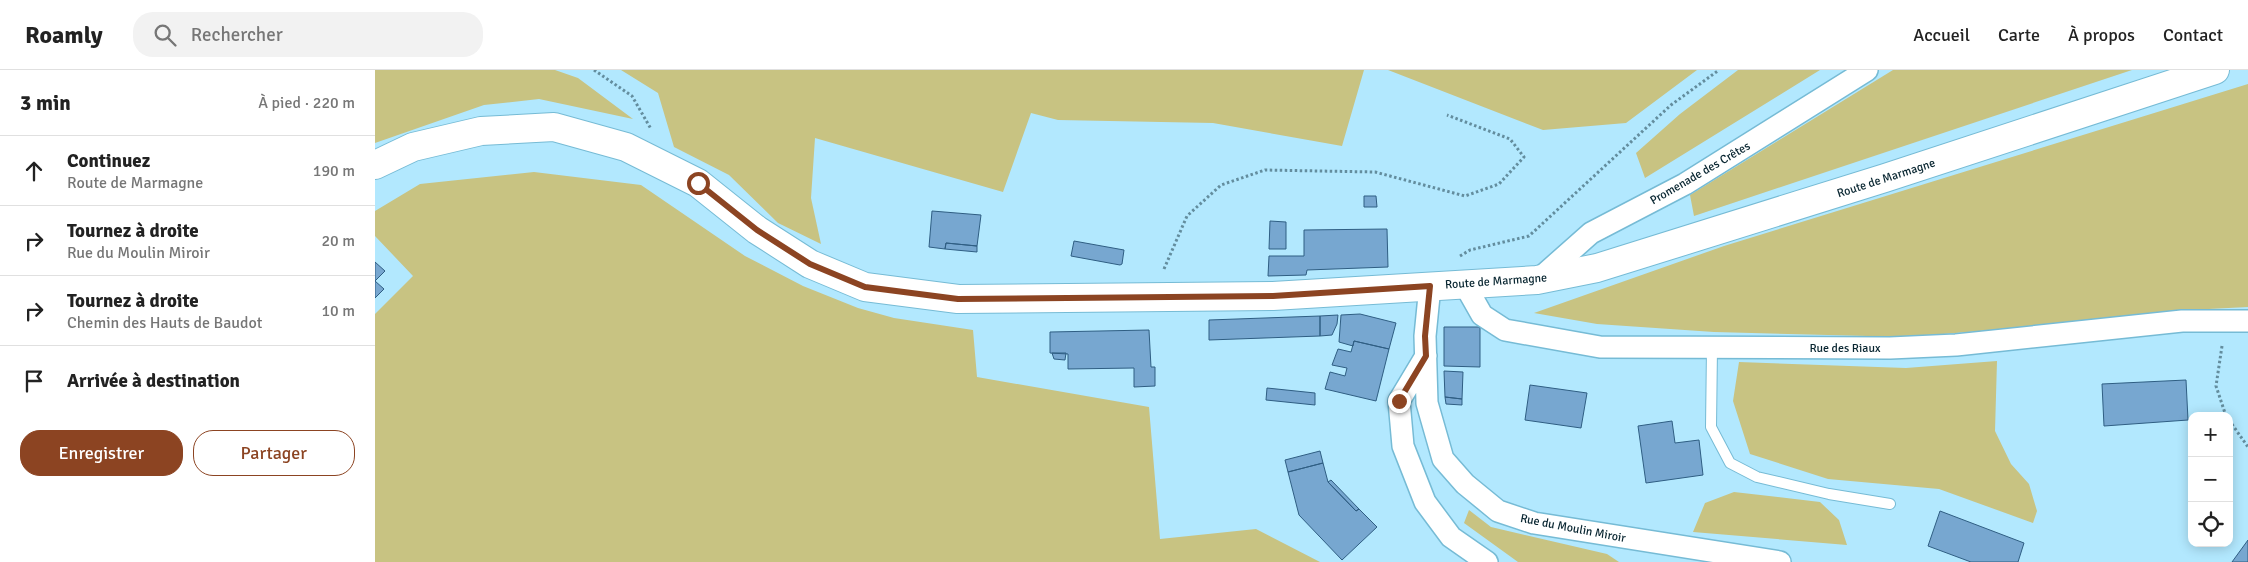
<!DOCTYPE html>
<html lang="fr">
<meta charset="utf-8">
<style>
body{margin:0;font-family:Signika,sans-serif;background:#f2f2f2;color:#222}
.controls{position:absolute;right:15px;bottom:15px;display:grid;overflow:hidden;border-radius:10px;box-shadow:0 2px 12px #0003}
.controls button{width:45px;height:45px;display:grid;place-items:center;padding:0;border:0;border-bottom:1px solid #e0e0e0;background:#fff;color:#222;font:25px sans-serif}
.stop{position:absolute;width:15px;height:15px;margin:-11px;border:4px solid #8c4422;border-radius:50%;background:#fff}
.stop.end{background:#8c4422;border-color:#fff;box-shadow:0 1px 5px #0008}
.list{margin:0;padding:0;list-style:none}
h2{display:flex;justify-content:space-between;align-items:center;height:65px;margin:0;padding:0 20px;font-size:21px}
h2 small{font-size:16px;font-weight:400;color:#767676}
.list li{display:grid;grid-template-columns:32px 1fr auto;gap:15px;align-items:center;box-sizing:border-box;height:70px;padding:0 20px;border-top:1px solid #e0e0e0}
.list b{display:block;font-size:19px;white-space:nowrap}
.list p{margin:0;font-size:16px;white-space:nowrap;color:#767676}
.list em{font-size:16px;font-style:normal;color:#767676}
.actions{display:flex;gap:10px;padding:15px 20px}
.actions a{flex:1;padding:11px 0;border:1px solid #8c4422;border-radius:20px;text-align:center;font-size:18px;color:#8c4422}
.actions .main{background:#8c4422;color:#fff}
.icon{flex:none;width:28px;height:28px;fill:none;stroke:currentColor;stroke-width:2;stroke-linecap:round;stroke-linejoin:round}
.map{position:relative;flex:none;width:1873px;height:492px;overflow:hidden}
header{display:flex;align-items:center;gap:30px;box-sizing:border-box;height:70px;padding:0 25px;background:#fff;border-bottom:1px solid #e0e0e0}
header strong{font-size:24px}
nav{display:flex;gap:28px;margin-inline-start:auto;font-size:18px}
.search{width:350px;height:45px;background:#f2f2f2;display:flex;align-items:center;gap:12px;box-sizing:border-box;padding:0 18px;border-radius:20px;color:#767676;font-size:19px}
main{display:flex}
aside{flex:1;background:#fff}
.map>svg:first-child{display:block}
</style>
<header>
<strong>Roamly</strong>
<div class="search"><svg class="icon" aria-label="search" viewBox="0 0 24 24"><circle cx="10" cy="10" r="6"/><path d="M15 15l6 6"/></svg>Rechercher</div>
<nav><a>Accueil</a><a>Carte</a><a>À propos</a><a>Contact</a></nav>
</header>
<main>
<aside>
<h2>3 min<small>À pied · 220 m</small></h2>
<ul class="list">
<li><svg class="icon" aria-label="ahead" viewBox="0 0 24 24"><path d="M12 20V5M6 11l6-6 6 6"/></svg><div><b>Continuez</b><p>Route de Marmagne</p></div><em>190 m</em></li>
<li><svg class="icon" aria-label="right" viewBox="0 0 24 24"><path d="M7 20v-9h11M14 6l5 5-5 5"/></svg><div><b>Tournez à droite</b><p>Rue du Moulin Miroir</p></div><em>20 m</em></li>
<li><svg class="icon" aria-label="right" viewBox="0 0 24 24"><path d="M7 20v-9h11M14 6l5 5-5 5"/></svg><div><b>Tournez à droite</b><p>Chemin des Hauts de Baudot</p></div><em>10 m</em></li>
<li><svg class="icon" aria-label="arrive" viewBox="0 0 24 24"><path d="M6 21V4h12l-3 4 3 4H6"/></svg><div><b>Arrivée à destination</b></div></li>
</ul>
<div class="actions"><a class="main">Enregistrer</a><a>Partager</a></div>
</aside>
<div class="map">
<svg width="1873" height="492" viewBox="0 0 1873 492">
<rect width="100%" height="100%" fill="#b2e8fe"/>
<path fill="#c8c382" d="M 0,0 L 180,0 L 203,8 L 258,49 L 164,29 L 109,35 L 0,73 Z
M 246,0 L 989,0 L 967,76 L 838,53 L 683,50 L 656,43 L 628,122 L 440,68 L 436,128 L 446,174 L 403,153 L 354,105 L 299,77 L 283,23 Z
M 1013,0 L 1322,0 L 1251,53 L 1168,60 Z
M 1363,0 L 1445,0 L 1270,108 L 1261,83 L 1305,44 Z
M 1518,0 L 1757,0 L 1319,146 L 1315,125 Z
M 1873,14 L 1873,237 L 1794,241 L 1653,257 L 1532,267 L 1339,262 L 1222,254 L 1159,243 L 1349,176 Z
M 159,102 L 266,115 L 370,186 L 428,216 L 483,238 L 519,248 L 598,260 L 602,307 L 774,337 L 785,469 L 881,459 L 945,492 L 0,492 L 0,244 L 38,206 L 0,166 L 0,141 L 45,114 Z
M 1622,291 L 1620,361 L 1636,394 L 1654,414 L 1662,441 L 1658,453 L 1564,419 L 1453,409 L 1375,384 L 1358,331 L 1364,292 L 1531,298 Z
M 1359,422 L 1445,432 L 1464,450 L 1472,475 L 1318,462 L 1330,433 Z
M 1094,440 L 1116,457 L 1232,484 L 1244,492 L 1143,492 L 1089,453 Z"/>
<path fill="#77a7d0" stroke="#2f5e83" d="M 989,126 L 1001,126 L 1002,137 L 989,137 Z
M 557,141 L 606,145 L 602,176 L 571,173 L 570,179 L 554,177 Z
M 895,151 L 911,152 L 911,179 L 894,179 Z
M 1012,159 L 1013,197 L 932,200 L 931,205 L 893,206 L 894,186 L 929,186 L 929,160 Z
M 699,171 L 749,180 L 747,194 L 745,195 L 696,186 Z
M 571,173 L 602,176 L 602,182 L 570,179 Z
M 0,192 L 10,201 L 0,211 L 9,219 L 0,228 Z
M 985,244 L 1021,253 L 1014,279 L 979,271 L 978,276 L 964,272 L 966,245 Z
M 963,245 L 962,254 L 957,265 L 945,266 L 945,246 Z
M 945,246 L 945,266 L 834,270 L 834,250 Z
M 1069,257 L 1105,257 L 1105,297 L 1069,296 Z
M 774,260 L 776,297 L 780,297 L 780,316 L 759,317 L 759,298 L 693,299 L 693,284 L 675,283 L 675,262 Z
M 979,271 L 1014,279 L 1001,331 L 950,319 L 955,302 L 970,306 L 972,298 L 957,295 L 963,279 L 976,282 Z
M 677,283 L 691,283 L 690,290 L 679,289 Z
M 1069,301 L 1088,302 L 1087,329 L 1070,327 Z
M 1811,310 L 1813,350 L 1729,356 L 1727,314 Z
M 1155,315 L 1212,323 L 1206,358 L 1150,350 Z
M 892,318 L 940,323 L 940,335 L 891,330 Z
M 1070,327 L 1087,329 L 1087,335 L 1071,334 Z
M 1297,351 L 1300,373 L 1324,370 L 1328,405 L 1271,413 L 1263,356 Z
M 945,381 L 948,393 L 913,402 L 910,390 Z
M 948,393 L 953,412 L 981,441 L 984,439 L 1002,457 L 967,490 L 924,445 L 913,402 Z
M 956,410 L 984,439 L 981,441 L 953,412 Z
M 1565,441 L 1649,473 L 1643,492 L 1596,492 L 1553,476 Z
M 1873,470 L 1873,492 L 1857,492 Z"/>
<g fill="none" stroke-linecap="round" stroke-linejoin="round">
<g stroke="#76bbd5" stroke-width="12">
<path id="lane" d="M 1337,278 L 1336,357 L 1355,393 L 1382,407 L 1454,424 L 1515,434"/>
</g>
<g stroke="#76bbd5" stroke-width="24">
<path id="street" d="M 1163,210 L 1216,163 L 1310,114 L 1492,0
M 1090,215 L 1107,245 L 1130,260 L 1225,277 L 1515,278 L 1581,275 L 1807,251 L 1873,251
M 1055,216 L 1050,266 L 1052,333 L 1068,389 L 1090,414 L 1123,441 L 1159,453 L 1405,492
M 1051,286 L 1024,331 L 1028,376 L 1050,432 L 1076,467 L 1112,492"/>
</g>
<g stroke="#76bbd5" stroke-width="30">
<path id="secondary" d="M 0,95 L 38,77 L 106,61 L 179,57 L 251,77 L 323,113 L 382,160 L 435,194 L 490,217 L 583,229 L 898,226 L 1162,210 L 1222,198 L 1510,108 L 1840,0"/>
</g>
<path stroke="#638d9e" stroke-width="3" stroke-dasharray="2.5 2.5" stroke-linecap="butt" d="M 219,0 L 257,26 L 276,59
M 1085,186 L 1095,180 L 1154,166 L 1296,35 L 1344,0
M 789,199 L 812,146 L 846,115 L 890,100 L 1000,102 L 1090,126 L 1124,114 L 1149,87 L 1135,69 L 1072,45
M 1847,276 L 1841,316 L 1851,346
M 1854,350 L 1873,377"/>
<use href="#lane" stroke="#fff" stroke-width="10"/>
<use href="#street" stroke="#fff" stroke-width="21"/>
<use href="#secondary" stroke="#fff" stroke-width="28"/>
</g>
<g fill="none" stroke-linecap="round" stroke-linejoin="round">
<path stroke="#8c4422" stroke-width="6" d="M 323,113 L 382,160 L 435,194 L 490,217 L 583,229 L 898,226 L 1055,216 L 1050,266 L 1051,286 L 1024,331"/>
</g>
<g text-anchor="middle" stroke-width="5" stroke-linejoin="round" paint-order="stroke">
<g font-size="12" fill="#082530" stroke="#fff">
<text transform="translate(1325 103) rotate(-30)" y="4">Promenade des Crêtes</text>
<text transform="translate(1511 108) rotate(-18)" y="4">Route de Marmagne</text>
<text transform="translate(1121 211) rotate(-4)" y="4">Route de Marmagne</text>
<text x="1470" y="282">Rue des Riaux</text>
<text transform="translate(1198 458) rotate(11)" y="4">Rue du Moulin Miroir</text>
</g>
</g>
</svg>
<div class="controls">
<button>+</button>
<button>−</button>
<button><svg class="icon" aria-label="locate" viewBox="0 0 24 24"><circle cx="12" cy="12" r="6"/><path d="M12 2v4M12 18v4M2 12h4M18 12h4"/></svg></button>
</div>
<div class="stop" style="left:323px;top:113px"></div>
<div class="stop end" style="left:1024px;top:331px"></div>
</div>
</main>
